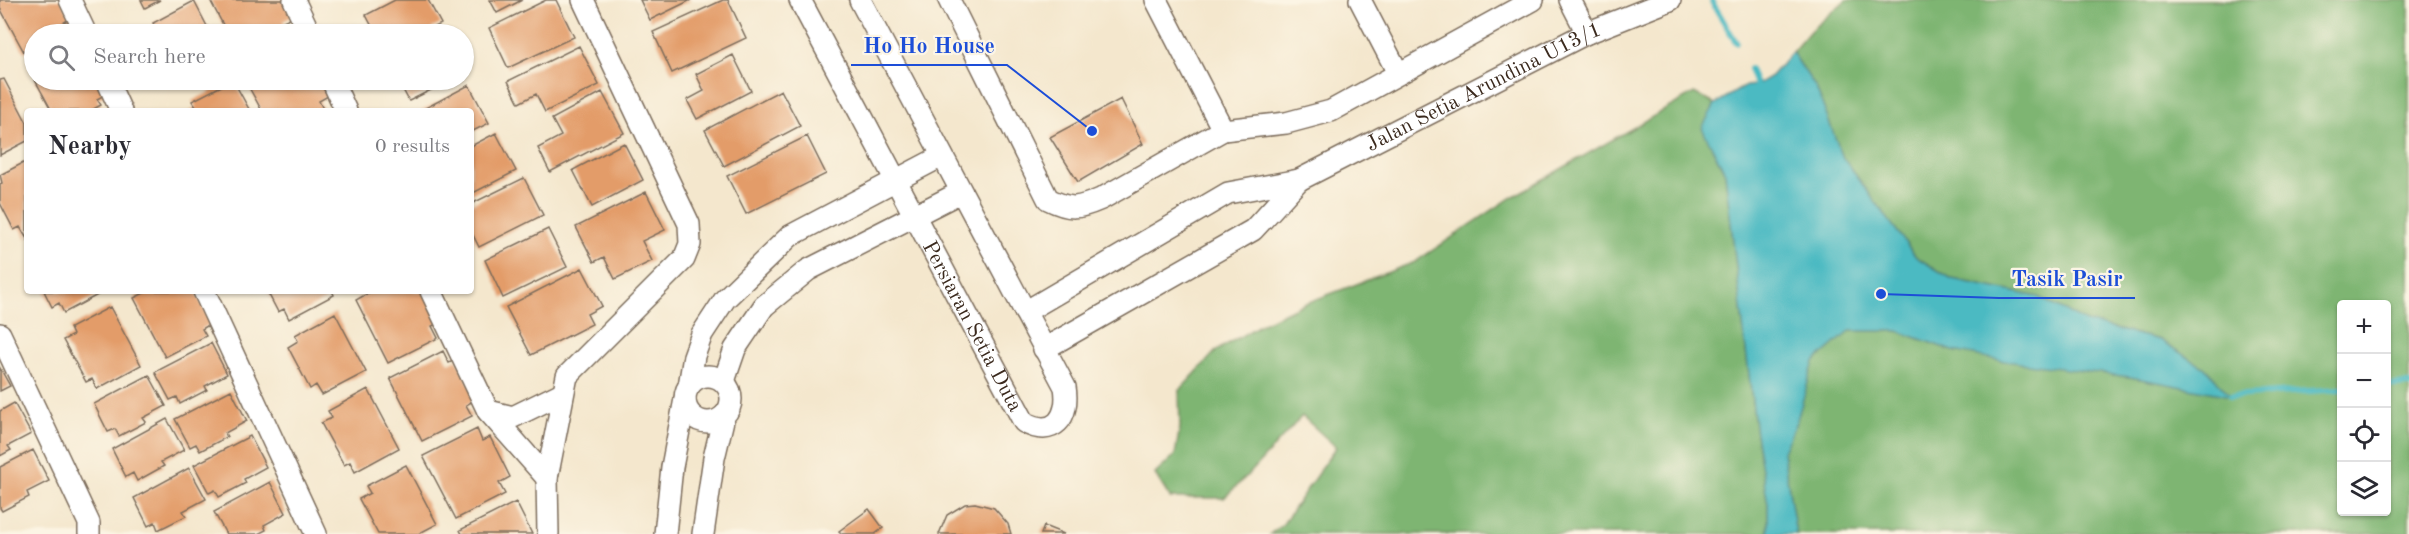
<!DOCTYPE html>
<meta charset="utf-8">
<style>
body{margin:0;font-family:"Old Standard TT",serif;background:#f7f7f7;color:#2b2b33}
.controls{position:absolute;right:18px;bottom:18px;display:grid;overflow:hidden;border-radius:6px;box-shadow:0 2px 4px #0004}
.controls button{width:54px;height:54px;display:grid;place-items:center;padding:0;border:0;border-bottom:2px solid #e1e1e2;background:#fff;color:#2b2b33;font:30px sans-serif}
.list{margin:0;padding:0;list-style:none}
h2{display:flex;justify-content:space-between;align-items:center;height:78px;margin:0;padding:0 24px;font-size:26px}
h2 small{font-size:20px;font-weight:400;color:#7c7c81}
.icon{flex:none;width:33px;height:33px;fill:none;stroke:currentColor;stroke-width:2;stroke-linecap:round;stroke-linejoin:round}
.map{position:relative;flex:none;width:2409px;height:534px;overflow:hidden}
.search{position:absolute;background:#fff;box-shadow:0 2px 4px #0004;left:24px;top:24px;width:450px;height:66px;display:flex;align-items:center;gap:15px;box-sizing:border-box;padding:0 21px;border-radius:33px;color:#7c7c81;font-size:22px}
.panel{position:absolute;background:#fff;box-shadow:0 2px 4px #0004;left:24px;top:108px;width:450px;height:186px;border-radius:6px}
.map>svg:first-child{display:block}
</style>
<div class="map">
<svg width="2409" height="534" viewBox="0 0 2409 534">
<rect width="100%" height="100%" fill="#fcf5e5"/>
<filter id="ink" filterUnits="userSpaceOnUse"><feTurbulence type="fractalNoise" baseFrequency=".0167" numOctaves="2"/><feDisplacementMap in="SourceGraphic" scale="12" xChannelSelector="R" yChannelSelector="G"/><feConvolveMatrix kernelMatrix="1 2 1 2 8 2 1 2 1" color-interpolation-filters="sRGB"/></filter>
<filter id="wash" filterUnits="userSpaceOnUse"><feTurbulence type="fractalNoise" baseFrequency=".008" numOctaves="4" result="noise"/><feDisplacementMap in="SourceGraphic" scale="24" xChannelSelector="R" yChannelSelector="G"/><feGaussianBlur stdDeviation="1.35" result="paint"/><feColorMatrix in="noise" values="0 0 0 0 0 0 0 0 0 0 0 0 0 0 0 0 0 1.4 0 .05"/><feComposite in="paint" operator="in"/></filter>
<g filter="url(#wash)">
<rect width="100%" height="100%" fill="#f4e7cd"/>
<path fill="#7eb572" stroke="#5c7048" stroke-width="1.5" fill-rule="evenodd" d="M 1846,0 L 2409,0 L 2409,534 L 1796,534 L 1783,452 L 1814,362 L 1849,331 L 1898,331 L 1953,351 L 2130,377 L 2230,395 L 2160,340 L 2086,322 L 2038,297 L 1952,279 L 1916,257 L 1843,158 L 1816,88 L 1792,52 L 1810,31 ZM 2342,304 L 2386,304 L 2386,512 L 2342,512 Z
M 1694,93 L 1715,104 L 1703,128 L 1725,173 L 1756,434 L 1768,504 L 1768,534 L 1270,534 L 1283,524 L 1336,447 L 1302,416 L 1252,471 L 1224,498 L 1170,498 L 1155,474 L 1175,455 L 1180,427 L 1179,391 L 1216,351 L 1263,323 L 1301,305 L 1415,262 L 1512,197 Z"/>
<path fill="#4bbac2" stroke="#437270" stroke-width="1.5" d="M 1792,52 L 1816,88 L 1843,158 L 1916,257 L 1952,279 L 2038,297 L 2086,322 L 2160,340 L 2205,368 L 2231,396 L 2130,377 L 2004,361 L 1953,351 L 1898,331 L 1850,331 L 1814,362 L 1797,420 L 1783,452 L 1796,534 L 1768,534 L 1768,504 L 1756,434 L 1725,173 L 1702,128 L 1715,104 L 1745,86 L 1756,85 L 1771,76 Z"/>
<g fill="none" stroke-linecap="round" stroke-linejoin="round">
<path stroke="#4bbac2" stroke-width="6" d="M 1712,2 L 1736,42
M 1750,69 L 1756,85
M 2386,386 L 2409,384
M 2231,396 L 2342,389"/>
</g>
<g id="blocks">
<path fill="#e39c69" d="M 0,0 L 61,0 L 71,18 L 61,24 L 64,31 L 57,34 L 34,34 L 34,46 L 24,52 L 0,8 Z
M 141,0 L 160,0 L 145,8 Z
M 210,0 L 286,0 L 294,16 L 283,21 L 289,33 L 286,34 L 228,34 Z
M 395,0 L 428,0 L 441,24 L 421,34 L 376,34 L 366,15 Z
M 490,0 L 522,0 L 497,13 Z
M 546,0 L 556,0 L 574,37 L 508,68 L 489,28 Z
M 640,0 L 691,0 L 650,20 Z
M 723,0 L 728,0 L 746,38 L 672,73 L 653,32 Z
M 194,1 L 211,34 L 148,34 L 157,30 L 153,23 Z
M 579,46 L 599,85 L 545,112 L 536,94 L 519,103 L 508,81 Z
M 733,55 L 751,91 L 697,119 L 687,100 L 704,91 L 696,74 Z
M 4,79 L 27,123 L 27,141 L 0,155 L 0,80 Z
M 35,80 L 100,80 L 108,93 L 97,99 L 101,105 L 90,111 L 52,111 Z
M 233,80 L 250,111 L 189,111 L 196,107 L 192,101 Z
M 245,80 L 322,80 L 330,95 L 319,101 L 324,111 L 262,111 Z
M 398,80 L 451,80 L 409,101 Z
M 469,85 L 489,123 L 471,132 L 471,111 L 420,111 Z
M 781,90 L 800,126 L 724,166 L 705,130 Z
M 602,92 L 624,133 L 550,172 L 538,148 L 561,136 L 552,119 Z
M 1121,99 L 1143,144 L 1078,182 L 1050,137 Z
M 496,133 L 516,171 L 471,194 L 471,146 Z
M 807,136 L 826,174 L 746,214 L 727,176 Z
M 624,143 L 643,180 L 592,207 L 573,170 Z
M 27,161 L 27,239 L 20,227 L 14,230 L 0,203 L 0,184 L 2,183 L 0,175 Z
M 524,178 L 543,215 L 479,247 L 471,231 L 471,204 Z
M 646,192 L 665,230 L 642,241 L 652,261 L 615,279 L 604,257 L 594,262 L 576,227 Z
M 548,229 L 567,267 L 503,298 L 485,260 Z
M 582,268 L 602,306 L 587,314 L 592,324 L 531,355 L 506,307 Z
M 44,291 L 105,291 L 64,313 L 59,303 L 52,307 Z
M 148,291 L 195,291 L 212,323 L 202,329 L 206,336 L 165,357 L 134,298 Z
M 267,291 L 332,291 L 334,295 L 289,319 L 284,309 L 278,312 Z
M 372,291 L 428,291 L 443,321 L 432,326 L 438,338 L 388,363 L 356,300 Z
M 110,307 L 141,365 L 97,389 L 92,379 L 86,382 L 63,340 L 73,335 L 70,328 Z
M 335,313 L 366,372 L 322,395 L 316,385 L 310,389 L 288,347 L 298,341 L 295,335 Z
M 211,343 L 227,374 L 205,386 L 207,390 L 180,404 L 177,397 L 170,400 L 155,372 Z
M 443,351 L 449,363 L 457,359 L 477,399 L 466,405 L 472,416 L 422,441 L 390,378 Z
M 0,368 L 10,386 L 0,391 Z
M 149,375 L 166,406 L 143,418 L 146,422 L 119,436 L 115,429 L 108,432 L 94,404 Z
M 368,389 L 399,448 L 355,472 L 350,462 L 344,465 L 321,423 L 332,418 L 328,411 Z
M 231,390 L 247,421 L 225,433 L 227,437 L 200,451 L 196,444 L 190,447 L 175,419 Z
M 14,403 L 31,434 L 8,446 L 11,450 L 0,456 L 0,411 Z
M 167,419 L 184,450 L 161,462 L 164,466 L 137,481 L 133,473 L 126,477 L 112,449 Z
M 477,429 L 482,441 L 490,437 L 510,477 L 499,483 L 505,494 L 456,519 L 423,456 Z
M 250,436 L 266,467 L 244,479 L 246,483 L 219,497 L 215,490 L 209,493 L 194,465 Z
M 33,450 L 49,481 L 27,492 L 29,497 L 2,511 L 0,508 L 0,467 Z
M 406,465 L 437,524 L 418,534 L 378,534 L 359,499 L 370,493 L 366,486 Z
M 189,468 L 206,499 L 183,511 L 186,516 L 158,530 L 155,522 L 148,526 L 134,498 Z
M 270,482 L 286,513 L 264,525 L 266,530 L 258,534 L 226,534 L 214,512 Z
M 516,502 L 532,534 L 462,534 L 460,530 Z
M 975,503 L 994,508 L 1008,524 L 1011,534 L 939,534 L 947,515 L 965,504 Z
M 869,509 L 883,528 L 875,534 L 842,534 L 839,531 Z
M 1044,526 L 1064,534 L 1041,534 Z"/>
</g>
</g>
<g filter="url(#ink)">
<use href="#blocks" fill-opacity="0" stroke="#7c6c5b" stroke-width="1.5"/>
<g fill="none" stroke-linecap="round" stroke-linejoin="round">
<g stroke="#7c6c5b" stroke-width="24">
<g id="minor">
<path d="M 70,0 L 86,34"/>
<path d="M 294,0 L 310,34"/>
<path id="s1" d="M 800,0 L 1024,422 C 1054,439 1070,417 1065,387 L 860,0"/>
<path d="M 949,0 L 1048,199 C 1070,210 1078,209 1101,199 L 1223,130 L 1286,123 L 1331,111 L 1533,0"/>
<path d="M 1156,0 L 1223,130"/>
<path d="M 1360,0 L 1398,73"/>
<path d="M 1570,0 L 1587,33"/>
<path d="M 107,80 L 121,111"/>
<path d="M 332,80 L 346,111"/>
<path id="s2" d="M 1299,180 L 1587,33 L 1670,0"/>
<path d="M 204,291 L 316,534"/>
<path d="M 431,291 L 488,411 L 547,478"/>
<path d="M 1025,312 L 1228,193 L 1299,180 L 1253,230 L 1044,349"/>
<path d="M 0,334 L 89,523 L 89,534"/>
<circle cx="708" cy="399" r="23"/>
<path d="M 724,381 L 735,349 L 764,306 L 808,270 L 961,192"/>
<path d="M 689,386 L 694,356 L 702,334 L 725,299 L 790,236 L 942,156"/>
<path d="M 488,411 L 513,417 L 562,393"/>
<path d="M 548,534 L 547,478 L 567,376 L 684,259 L 690,244 L 689,224 L 583,0"/>
<path d="M 665,534 L 672,467 L 685,399"/>
<path d="M 703,534 L 714,458 L 724,416"/>
</g>
</g>
<use href="#minor" stroke="#fff" stroke-width="21"/>
</g>
</g>
<g text-anchor="middle" stroke-width="4.5" stroke-linejoin="round" paint-order="stroke">
<g font-size="21" fill="#3b2a1e" stroke="#fcf5e5">
<text dy="7" stroke="none"><textPath href="#s2" startOffset="207">Jalan Setia Arundina U13/1</textPath></text>
<text dy="7" stroke="none"><textPath href="#s1" startOffset="369">Persiaran Setia Duta</textPath></text>
</g>
</g>
<path fill="none" stroke="#1d4ed8" stroke-width="2" d="M1092 131L1007 65H851M1881 294L1999 298H2135"/>
<g fill="#1d4ed8" stroke="#fcf5e5" stroke-width="2">
<circle cx="1092" cy="131" r="6"/>
<circle cx="1881" cy="294" r="6"/>
</g>
<g font-size="22" text-anchor="middle" font-weight="bold" fill="#1d4ed8" stroke="#fcf5e5" stroke-width="4.5" stroke-linejoin="round" paint-order="stroke">
<text x="929" y="53">Ho Ho House</text>
<text x="2067" y="286">Tasik Pasir</text>
</g>
</svg>
<div class="controls">
<button>+</button>
<button>−</button>
<button><svg class="icon" aria-label="locate" viewBox="0 0 24 24"><circle cx="12" cy="12" r="6"/><path d="M12 2v4M12 18v4M2 12h4M18 12h4"/></svg></button>
<button><svg class="icon" aria-label="layers" viewBox="0 0 24 24"><path d="M12 4l9 5-9 5-9-5zM3 14l9 5 9-5"/></svg></button>
</div>
<div class="search"><svg class="icon" aria-label="search" viewBox="0 0 24 24"><circle cx="10" cy="10" r="6"/><path d="M15 15l6 6"/></svg>Search here</div>
<section class="panel">
<h2>Nearby<small>0 results</small></h2>
<ul class="list">
</ul>
</section>
</div>
